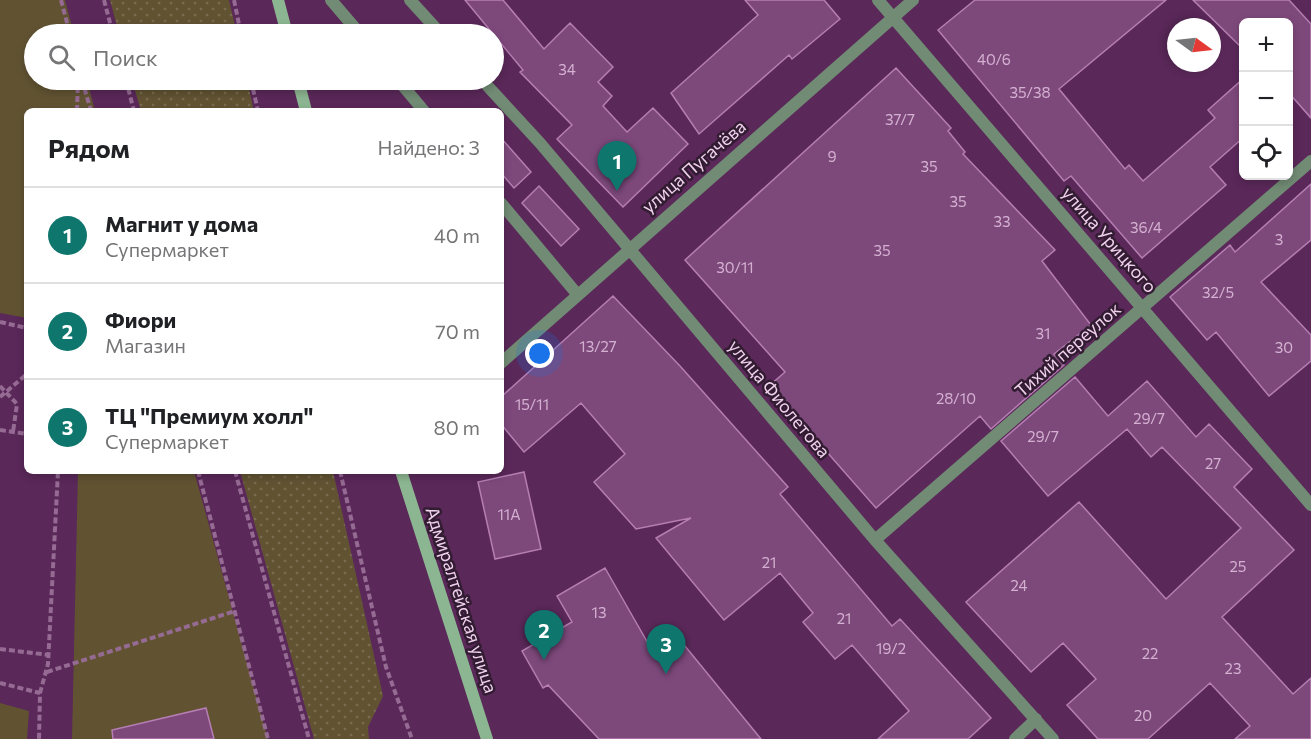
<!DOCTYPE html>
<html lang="ru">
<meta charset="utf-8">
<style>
body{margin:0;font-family:Commissioner,sans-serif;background:#f6f6f6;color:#202124}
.controls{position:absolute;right:18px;top:18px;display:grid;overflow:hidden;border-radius:9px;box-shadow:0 3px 9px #0003}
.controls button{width:54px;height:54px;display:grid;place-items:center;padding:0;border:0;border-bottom:2px solid #e0e0e0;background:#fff;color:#202124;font:30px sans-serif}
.compass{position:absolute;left:1167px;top:18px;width:54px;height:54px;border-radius:50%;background:#fff;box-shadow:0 3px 9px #0003;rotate:105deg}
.you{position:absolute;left:540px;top:354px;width:21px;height:21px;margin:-15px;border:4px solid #fff;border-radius:50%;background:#1a73e8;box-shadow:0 0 0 9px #1a73e833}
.badge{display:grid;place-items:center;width:39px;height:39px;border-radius:50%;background:#0f766e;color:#fff;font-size:20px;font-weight:700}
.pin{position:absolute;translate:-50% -50px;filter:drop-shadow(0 2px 3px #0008)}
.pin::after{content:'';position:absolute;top:32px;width:21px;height:18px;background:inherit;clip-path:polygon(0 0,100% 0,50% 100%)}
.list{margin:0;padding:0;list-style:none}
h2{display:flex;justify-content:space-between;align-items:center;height:78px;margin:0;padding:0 24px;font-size:26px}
h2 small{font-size:20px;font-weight:400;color:#757577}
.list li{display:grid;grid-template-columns:39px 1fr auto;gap:18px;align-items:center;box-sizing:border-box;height:96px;padding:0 24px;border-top:2px solid #e0e0e0}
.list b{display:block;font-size:22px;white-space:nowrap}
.list p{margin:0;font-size:20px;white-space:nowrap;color:#757577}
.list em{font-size:20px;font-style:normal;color:#757577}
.icon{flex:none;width:33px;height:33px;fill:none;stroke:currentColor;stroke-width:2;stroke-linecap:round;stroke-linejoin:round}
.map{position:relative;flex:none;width:1311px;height:739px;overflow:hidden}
.search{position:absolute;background:#fff;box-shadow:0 3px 9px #0003;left:24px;top:24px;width:480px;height:66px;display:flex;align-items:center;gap:15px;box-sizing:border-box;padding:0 21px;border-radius:33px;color:#757577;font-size:22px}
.panel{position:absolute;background:#fff;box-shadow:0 3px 9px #0003;left:24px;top:108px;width:480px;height:366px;border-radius:9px}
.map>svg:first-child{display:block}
</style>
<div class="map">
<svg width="1311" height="739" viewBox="0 0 1311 739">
<defs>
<pattern id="grass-dots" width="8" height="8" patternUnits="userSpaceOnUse" patternTransform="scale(1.5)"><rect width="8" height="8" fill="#615332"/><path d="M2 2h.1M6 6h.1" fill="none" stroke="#786b50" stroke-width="1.8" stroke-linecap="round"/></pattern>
</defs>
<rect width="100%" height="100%" fill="#5a2859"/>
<path fill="url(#grass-dots)" d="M 110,0 L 229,0 L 237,34 L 119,34 Z
M 132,80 L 247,80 L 254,111 L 141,111 Z
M 240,471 L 333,471 L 383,696 L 368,727 L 369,739 L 314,739 Z"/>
<path fill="#615332" d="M 0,0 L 65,0 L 74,34 L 34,34 L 34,80 L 87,80 L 95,111 L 27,111 L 27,318 L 0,313 Z
M 78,471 L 194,471 L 268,739 L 72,739 Z
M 0,703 L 29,711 L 27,739 L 0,739 Z"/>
<path fill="#7d497b" stroke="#b67eb3" stroke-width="1.5" d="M 465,0 L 503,0 L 544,49 L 570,23 L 613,67 L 598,82 L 612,96 L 603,106 L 627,132 L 653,108 L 688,144 L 623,207 L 557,139 L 572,125 L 520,72 L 523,70 Z
M 745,0 L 824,0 L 840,19 L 792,59 L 789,55 L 699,134 L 671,93 L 758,15 Z
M 975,0 L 1166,0 L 1059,89 L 1125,169 L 1129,165 L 1143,181 L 1215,118 L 1208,110 L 1244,78 L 1244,137 L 1210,167 L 1226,185 L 1142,258 L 1071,176 L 1064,181 L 938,30 Z
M 1193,0 L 1289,0 L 1311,24 L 1311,118 L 1288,92 L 1288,22 L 1244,22 L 1244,50 Z
M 896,68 L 951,128 L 948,131 L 965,152 L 963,154 L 1055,250 L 1042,261 L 1091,325 L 1054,354 L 1064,365 L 991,429 L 980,416 L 876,508 L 769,386 L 785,372 L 685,260 Z
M 501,138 L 531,172 L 514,188 L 501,173 Z
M 1311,184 L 1311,240 L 1261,282 L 1311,335 L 1311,361 L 1269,396 L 1216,332 L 1207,340 L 1170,297 L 1230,245 L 1235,252 Z
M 539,186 L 579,229 L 561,246 L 522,203 Z
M 613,296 L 680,366 L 788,487 L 780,494 L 892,626 L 900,619 L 991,718 L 968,739 L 878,739 L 909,711 L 852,645 L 835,659 L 803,622 L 813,613 L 780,573 L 724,620 L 656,538 L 691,518 L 636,529 L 594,482 L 625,454 L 581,403 L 524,452 L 501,424 L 501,397 Z
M 1075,377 L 1108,416 L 1147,381 L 1196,437 L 1209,424 L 1252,469 L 1234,487 L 1294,550 L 1222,617 L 1293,694 L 1311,678 L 1311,739 L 1235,739 L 1250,726 L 1210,683 L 1148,739 L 1098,739 L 1067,705 L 1096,679 L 1063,643 L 1031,672 L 966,602 L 1079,502 L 1166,599 L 1241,528 L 1162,447 L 1151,457 L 1127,429 L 1048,496 L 1001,441 Z
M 524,472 L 541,549 L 495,559 L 478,482 Z
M 605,568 L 653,652 L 676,635 L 761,739 L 599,739 L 548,685 L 543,688 L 522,651 L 572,622 L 557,596 Z
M 206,708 L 214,739 L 113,739 L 112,730 Z"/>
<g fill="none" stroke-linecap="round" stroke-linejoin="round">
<path stroke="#956a93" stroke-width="4" stroke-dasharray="6 3" stroke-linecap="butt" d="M 61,0 L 70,34
M 104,0 L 113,34
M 234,0 L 241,34
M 82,80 L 91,111
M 126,80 L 134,111
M 251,80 L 258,111
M 77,111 L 78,80
M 0,322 L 27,328
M 0,386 L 17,404 L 13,432
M 0,397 L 27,374
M 0,430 L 27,434
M 198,471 L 268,739
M 235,471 L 309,739
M 340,471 L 386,667 L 412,739
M 0,649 L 49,655
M 47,672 L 235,611
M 0,683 L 40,693 L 39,739
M 40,693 L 48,664 L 58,471"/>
<path stroke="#718b74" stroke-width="12" d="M 331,0 L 360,34
M 410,0 L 441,34
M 878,0 L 1311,505
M 398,80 L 424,111
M 482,80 L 540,143 L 875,540 L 1053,739
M 501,203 L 577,294
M 501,363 L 913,0
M 875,540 L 1311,161
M 1015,739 L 1036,719"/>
<path stroke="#8cb691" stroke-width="12" d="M 278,0 L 287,34
M 298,80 L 306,111
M 401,471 L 487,739"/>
</g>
<g text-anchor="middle" stroke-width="5" stroke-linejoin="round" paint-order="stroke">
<g font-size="15" fill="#d4b0d1">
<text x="994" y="65">40/6</text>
<text x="567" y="75">34</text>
<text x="1030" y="98">35/38</text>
<text x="900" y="125">37/7</text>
<text x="832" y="162">9</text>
<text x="929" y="172">35</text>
<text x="958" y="207">35</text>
<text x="1002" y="227">33</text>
<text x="1146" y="233">36/4</text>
<text x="1279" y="245">3</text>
<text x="882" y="256">35</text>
<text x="735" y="273">30/11</text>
<text x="1218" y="298">32/5</text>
<text x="1043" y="339">31</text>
<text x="598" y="352">13/27</text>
<text x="1284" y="353">30</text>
<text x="956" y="404">28/10</text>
<text x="532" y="410">15/11</text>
<text x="1149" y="424">29/7</text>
<text x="1043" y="442">29/7</text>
<text x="1213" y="469">27</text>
<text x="509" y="520">11А</text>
<text x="769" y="568">21</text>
<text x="1238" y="572">25</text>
<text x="1019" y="591">24</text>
<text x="599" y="618">13</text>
<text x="844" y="624">21</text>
<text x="891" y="654">19/2</text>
<text x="1150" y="659">22</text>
<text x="1233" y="674">23</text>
<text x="1143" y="721">20</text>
</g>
<g font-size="18" fill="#f1d2ee" stroke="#321c32">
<text transform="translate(694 167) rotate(-41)" y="6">улица Пугачёва</text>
<text transform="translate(1109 240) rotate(49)" y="6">улица Урицкого</text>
<text transform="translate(1068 350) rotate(-41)" y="6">Тихий переулок</text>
<text transform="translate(779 399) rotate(50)" y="6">улица Фиолетова</text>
<text transform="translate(461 600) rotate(72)" y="6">Адмиралтейская улица</text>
</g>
</g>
</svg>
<div class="controls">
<button>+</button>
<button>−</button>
<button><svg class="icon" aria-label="locate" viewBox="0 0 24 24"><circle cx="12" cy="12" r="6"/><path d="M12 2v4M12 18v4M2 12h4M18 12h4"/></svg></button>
</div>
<svg class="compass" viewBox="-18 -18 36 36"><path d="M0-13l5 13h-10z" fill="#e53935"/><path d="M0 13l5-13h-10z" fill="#757577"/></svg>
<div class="you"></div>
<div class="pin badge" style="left:617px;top:191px">1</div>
<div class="pin badge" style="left:544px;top:660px">2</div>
<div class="pin badge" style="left:666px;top:674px">3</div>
<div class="search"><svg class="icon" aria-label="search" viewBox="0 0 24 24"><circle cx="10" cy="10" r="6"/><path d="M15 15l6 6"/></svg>Поиск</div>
<section class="panel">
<h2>Рядом<small>Найдено: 3</small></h2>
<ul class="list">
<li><span class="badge">1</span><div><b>Магнит у дома</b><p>Супермаркет</p></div><em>40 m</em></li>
<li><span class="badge">2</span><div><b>Фиори</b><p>Магазин</p></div><em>70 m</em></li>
<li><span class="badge">3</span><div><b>ТЦ &quot;Премиум холл&quot;</b><p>Супермаркет</p></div><em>80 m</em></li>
</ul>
</section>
</div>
